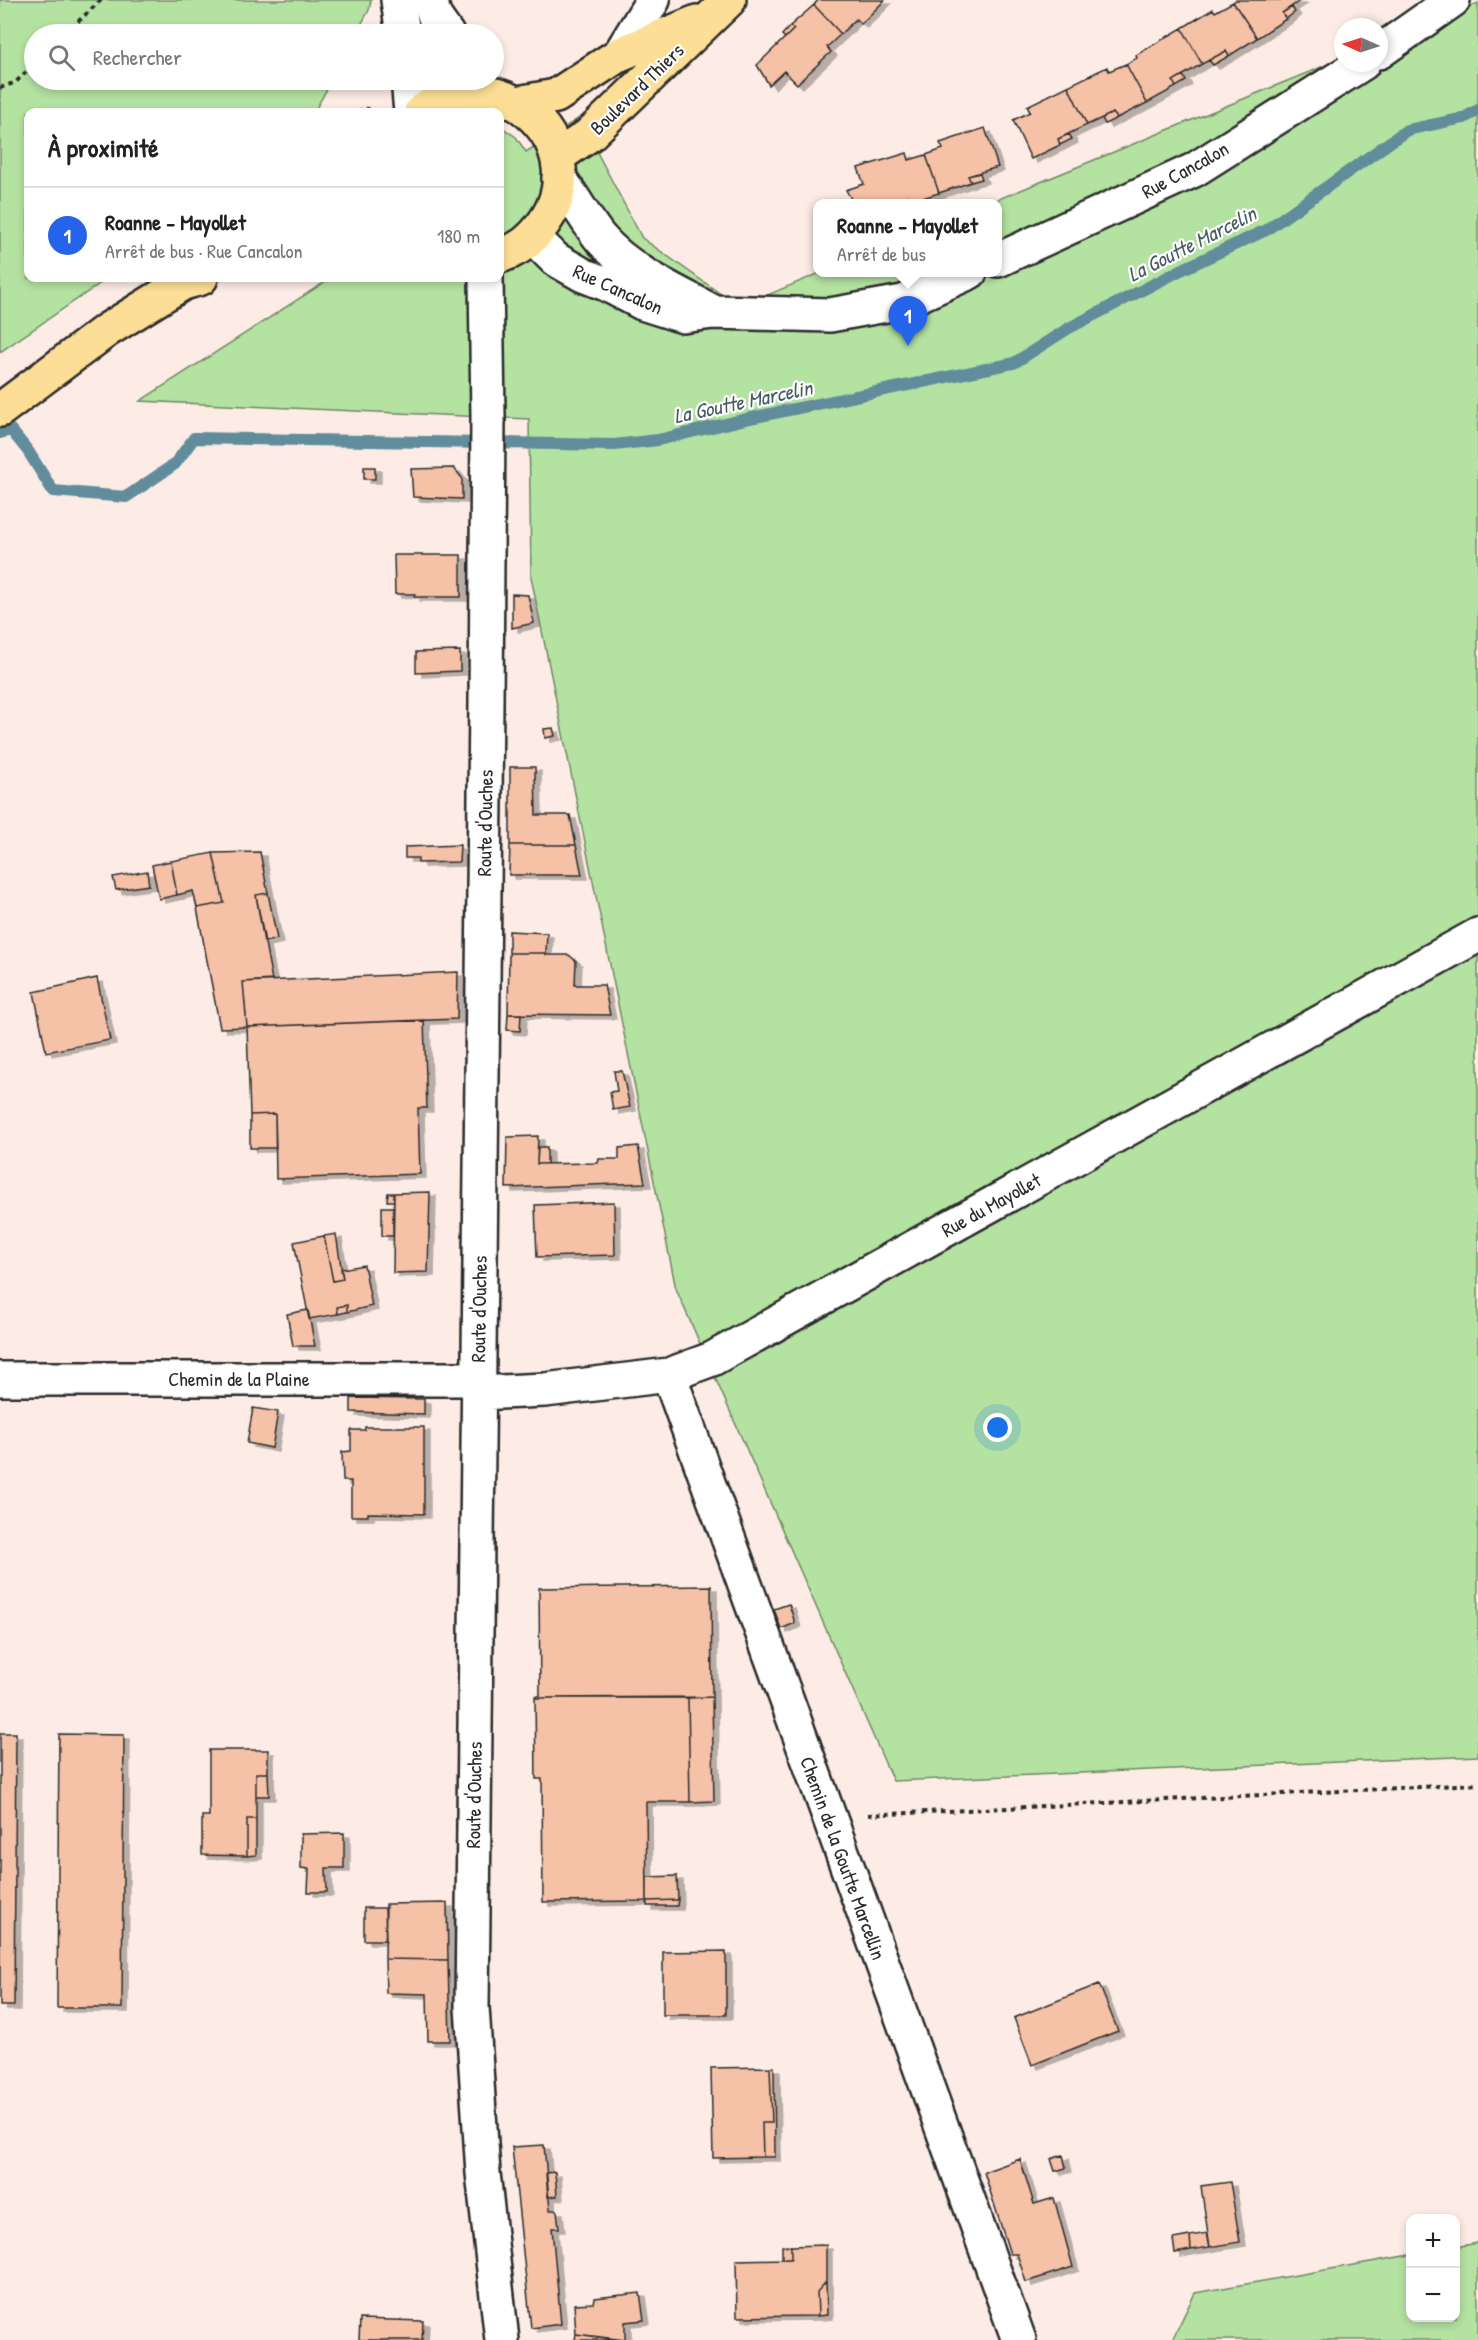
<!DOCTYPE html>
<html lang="fr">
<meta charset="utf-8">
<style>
body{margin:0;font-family:"Patrick Hand",sans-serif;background:#f6f6f6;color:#222}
.controls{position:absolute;right:18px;bottom:18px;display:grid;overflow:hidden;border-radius:12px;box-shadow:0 3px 9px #0003}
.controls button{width:54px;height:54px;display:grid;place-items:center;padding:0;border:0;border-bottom:2px solid #e0e0e0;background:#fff;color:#222;font:30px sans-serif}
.compass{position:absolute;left:1334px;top:18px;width:54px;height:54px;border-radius:50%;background:#fff;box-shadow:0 3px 9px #0003;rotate:273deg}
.you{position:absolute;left:998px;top:1428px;width:21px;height:21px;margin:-15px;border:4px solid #fff;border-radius:50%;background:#1a73e8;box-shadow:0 0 0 9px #1a73e833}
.badge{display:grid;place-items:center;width:39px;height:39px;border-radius:50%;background:#2563eb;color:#fff;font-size:20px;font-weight:700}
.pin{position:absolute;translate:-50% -50px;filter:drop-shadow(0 2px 3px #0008)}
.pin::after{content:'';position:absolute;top:32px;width:21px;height:18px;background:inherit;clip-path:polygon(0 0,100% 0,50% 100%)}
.popup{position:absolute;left:813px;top:199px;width:189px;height:78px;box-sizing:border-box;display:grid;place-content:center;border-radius:12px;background:#fff;filter:drop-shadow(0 2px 4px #0005);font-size:20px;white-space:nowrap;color:#767676}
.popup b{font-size:22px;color:#222}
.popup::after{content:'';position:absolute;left:50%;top:100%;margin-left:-12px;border:12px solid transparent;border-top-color:#fff}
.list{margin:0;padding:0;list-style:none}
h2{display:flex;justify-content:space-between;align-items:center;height:78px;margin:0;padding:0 24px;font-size:26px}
h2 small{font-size:20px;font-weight:400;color:#767676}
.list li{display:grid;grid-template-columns:39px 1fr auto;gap:18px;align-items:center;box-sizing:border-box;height:96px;padding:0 24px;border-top:2px solid #e0e0e0}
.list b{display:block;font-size:22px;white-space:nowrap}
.list p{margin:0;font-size:20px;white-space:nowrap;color:#767676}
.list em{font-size:20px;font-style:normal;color:#767676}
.icon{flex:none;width:33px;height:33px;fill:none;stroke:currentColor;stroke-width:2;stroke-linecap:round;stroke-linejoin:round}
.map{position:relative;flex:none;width:1478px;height:2340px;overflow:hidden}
.search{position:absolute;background:#fff;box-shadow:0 3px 9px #0003;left:24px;top:24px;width:480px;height:66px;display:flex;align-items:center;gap:15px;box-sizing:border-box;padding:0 21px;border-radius:33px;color:#767676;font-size:22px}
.panel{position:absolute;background:#fff;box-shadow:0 3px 9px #0003;left:24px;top:108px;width:480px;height:174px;border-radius:12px}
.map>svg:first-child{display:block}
</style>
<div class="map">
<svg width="1478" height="2340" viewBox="0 0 1478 2340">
<defs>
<filter id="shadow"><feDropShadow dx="6" dy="4" stdDeviation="0" flood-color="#0004"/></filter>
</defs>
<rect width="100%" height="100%" fill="#fcece5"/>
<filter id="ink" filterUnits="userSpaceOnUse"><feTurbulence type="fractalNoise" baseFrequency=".0167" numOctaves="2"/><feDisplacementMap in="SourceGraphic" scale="12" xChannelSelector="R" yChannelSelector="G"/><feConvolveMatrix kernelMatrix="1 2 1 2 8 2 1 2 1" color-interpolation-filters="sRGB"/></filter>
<g filter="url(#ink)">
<path fill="#b4e2a1" stroke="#708666" stroke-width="1.5" d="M 0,0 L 371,0 L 369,10 L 356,34 L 34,34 L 34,80 L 332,80 L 314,112 L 28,112 L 28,278 L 108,278 L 0,352 Z
M 1478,3 L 1478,1756 L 893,1781 L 676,1289 L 531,577 L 529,419 L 140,401 L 331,278 L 500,278 L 500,126 L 516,137 L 526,152 L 579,118 L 642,238 L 739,307 L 820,273 L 998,272 L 998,204 L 989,203 Z
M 1478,2243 L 1478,2340 L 1172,2340 L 1195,2293 L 1410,2255 L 1410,2318 L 1456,2318 L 1456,2247 Z"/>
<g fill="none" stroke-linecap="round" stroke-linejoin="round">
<path stroke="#608c9b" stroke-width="12" d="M 0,433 L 11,430 L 28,451 L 53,491 L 126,497 L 175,464 L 194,438 L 614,445 L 658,440 L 746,419 L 1014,363 L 1069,328 L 1181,270 L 1266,230 L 1407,130 L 1464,118 L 1478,110"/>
</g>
<path fill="#f5c1a7" stroke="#2b2b2b" stroke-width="1.5" filter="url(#shadow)" d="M 818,0 L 885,0 L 861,24 L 856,19 L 841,34 L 814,5 Z
M 1236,0 L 1301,0 L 1282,13 L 1286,19 L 1257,38 L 1233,2 Z
M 1233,2 L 1257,38 L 1229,56 L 1226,51 L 1202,64 L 1182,28 L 1213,9 L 1215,12 Z
M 814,5 L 841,34 L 827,47 L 831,52 L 797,84 L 784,71 L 769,85 L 757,65 L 794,29 L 790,26 Z
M 1292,7 L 1295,12 L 1286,19 L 1282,13 Z
M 790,26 L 794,29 L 785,38 L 782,35 Z
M 1182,28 L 1202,64 L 1173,81 L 1176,87 L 1147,103 L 1126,64 L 1137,58 L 1136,55 Z
M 1226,51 L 1229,56 L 1213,65 L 1209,60 Z
M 1126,64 L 1147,103 L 1117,118 L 1113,113 L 1087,125 L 1068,86 L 1107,67 L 1109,71 Z
M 1183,75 L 1186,81 L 1176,87 L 1173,81 Z
M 1068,86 L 1087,125 L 1058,139 L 1060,145 L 1031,159 L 1013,120 L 1030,112 L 1027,106 Z
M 1113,113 L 1117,118 L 1105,124 L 1102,118 Z
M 985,128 L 998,167 L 968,176 L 971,182 L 939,193 L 926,155 L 943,149 L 940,143 Z
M 1069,134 L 1072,139 L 1060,145 L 1058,139 Z
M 907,153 L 909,160 L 926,155 L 939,193 L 909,202 L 908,196 L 883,204 L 854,204 L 846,190 L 864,184 L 858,168 Z
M 980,173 L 982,179 L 971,182 L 968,176 Z
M 908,196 L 909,202 L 897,204 L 896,199 Z
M 364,467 L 375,467 L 375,479 L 364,479 Z
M 454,468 L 462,478 L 462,499 L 413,497 L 411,469 Z
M 394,555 L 461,555 L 461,597 L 414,597 L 415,594 L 395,594 Z
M 512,594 L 528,595 L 534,623 L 512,628 Z
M 460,651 L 460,671 L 416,673 L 416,652 Z
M 553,728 L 555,736 L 545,738 L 544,729 Z
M 510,767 L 535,767 L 536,815 L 570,815 L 576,845 L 510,845 Z
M 460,845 L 459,862 L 418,863 L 418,858 L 405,858 L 405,847 Z
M 510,845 L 576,845 L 582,875 L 509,875 Z
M 260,852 L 268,893 L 256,895 L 272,980 L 243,982 L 247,1027 L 220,1028 L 197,908 L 224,903 L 213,853 Z
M 213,853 L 224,903 L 197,908 L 193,891 L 177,895 L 171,861 Z
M 171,861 L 177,895 L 159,899 L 152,865 Z
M 147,871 L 149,885 L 116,890 L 113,877 Z
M 268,893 L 277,939 L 264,942 L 256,895 Z
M 509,931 L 547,933 L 546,953 L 509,953 Z
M 509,953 L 546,953 L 546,955 L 569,955 L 576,961 L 575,985 L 604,985 L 610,1015 L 508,1014 Z
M 458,972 L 457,1019 L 247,1027 L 243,982 Z
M 97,978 L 110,1040 L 46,1052 L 34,992 Z
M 508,1014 L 521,1014 L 520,1031 L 507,1030 Z
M 424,1020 L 427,1108 L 418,1108 L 420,1174 L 276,1179 L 275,1114 L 250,1115 L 247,1027 Z
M 614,1071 L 622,1071 L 630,1107 L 613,1110 L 610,1092 L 617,1091 Z
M 275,1114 L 276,1148 L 250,1148 L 250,1115 Z
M 538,1136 L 537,1164 L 598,1163 L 599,1159 L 619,1159 L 619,1148 L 638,1146 L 645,1183 L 506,1188 L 507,1137 Z
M 538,1147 L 547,1147 L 547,1164 L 537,1164 Z
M 430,1192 L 428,1272 L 393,1273 L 394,1193 Z
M 388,1193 L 394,1193 L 394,1201 L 387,1201 Z
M 614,1202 L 615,1255 L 537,1257 L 535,1205 Z
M 382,1207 L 393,1207 L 393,1236 L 382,1236 Z
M 336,1234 L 343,1279 L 333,1281 L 324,1236 Z
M 324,1236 L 333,1281 L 343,1279 L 341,1269 L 364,1265 L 372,1306 L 347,1312 L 347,1305 L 337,1307 L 338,1314 L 309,1319 L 294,1242 Z
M 347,1305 L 347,1312 L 338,1314 L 337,1307 Z
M 308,1310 L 315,1346 L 293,1346 L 287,1314 Z
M 351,1398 L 424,1399 L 424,1414 L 351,1412 Z
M 253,1408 L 278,1412 L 272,1448 L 247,1443 Z
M 365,1427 L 424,1427 L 424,1514 L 368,1513 L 368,1516 L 351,1516 L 351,1481 L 343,1481 L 342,1452 L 351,1451 L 351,1430 L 365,1430 Z
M 711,1586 L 712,1697 L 535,1698 L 535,1696 L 540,1696 L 539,1588 Z
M 789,1604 L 795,1623 L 781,1629 L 774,1609 Z
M 712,1697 L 714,1801 L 690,1802 L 688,1698 Z
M 535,1698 L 688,1698 L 690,1802 L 646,1802 L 647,1901 L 543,1902 L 542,1779 L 536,1779 Z
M 0,1733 L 16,1733 L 14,2006 L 0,2006 Z
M 59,1734 L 124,1735 L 122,2008 L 57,2008 Z
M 209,1750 L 268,1750 L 268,1773 L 256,1773 L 256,1819 L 247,1819 L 247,1856 L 202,1855 L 202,1816 L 209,1816 Z
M 256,1773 L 268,1773 L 269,1796 L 256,1796 Z
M 247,1819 L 256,1819 L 256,1855 L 247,1856 Z
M 344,1833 L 344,1868 L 326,1868 L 327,1892 L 308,1892 L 309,1869 L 301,1868 L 301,1834 Z
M 677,1876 L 678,1900 L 647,1901 L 647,1877 Z
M 678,1900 L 677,1906 L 647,1906 L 647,1901 Z
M 447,1903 L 448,1960 L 385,1959 L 386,1904 Z
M 364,1908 L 385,1908 L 386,1940 L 364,1940 Z
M 726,1951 L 726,2015 L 663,2015 L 663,1952 Z
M 385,1959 L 448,1960 L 450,2041 L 428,2041 L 427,1994 L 386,1993 Z
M 1099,1984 L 1118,2031 L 1032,2065 L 1014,2018 Z
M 770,2067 L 772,2123 L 762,2123 L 763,2157 L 713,2158 L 711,2068 Z
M 770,2067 L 774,2067 L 775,2157 L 763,2157 L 762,2123 L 772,2123 Z
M 544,2145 L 550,2210 L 557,2210 L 559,2228 L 552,2228 L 561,2324 L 531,2328 L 512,2147 Z
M 1063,2155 L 1066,2168 L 1055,2171 L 1051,2159 Z
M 1020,2159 L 1034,2204 L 1054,2198 L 1073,2267 L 1026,2282 L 1017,2254 L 1010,2254 L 984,2172 Z
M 555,2172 L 557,2196 L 548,2197 L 546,2173 Z
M 1230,2182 L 1240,2242 L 1210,2247 L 1201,2186 Z
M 1207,2233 L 1210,2247 L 1191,2250 L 1190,2236 Z
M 1190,2236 L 1191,2250 L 1175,2253 L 1173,2239 Z
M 826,2245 L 826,2282 L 817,2292 L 818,2316 L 737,2317 L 736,2260 L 791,2259 L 791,2246 Z
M 782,2246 L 791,2246 L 791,2259 L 782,2259 Z
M 826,2282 L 827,2315 L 818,2316 L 817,2292 Z
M 640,2293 L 644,2320 L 625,2322 L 625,2340 L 576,2334 L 574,2304 L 594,2303 L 595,2298 Z
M 360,2319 L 423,2321 L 422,2340 L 359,2340 Z
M 576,2334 L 620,2340 L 575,2340 Z"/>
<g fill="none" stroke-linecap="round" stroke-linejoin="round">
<g stroke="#2b2b2b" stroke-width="38">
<path id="minor" d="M 398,0 L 403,34
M 430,0 L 435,17 L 447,34
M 1379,52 L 1453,0
M 620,54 L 653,0
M 408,80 L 411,112
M 533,237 L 555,259 L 583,275 L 606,284 L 642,303 L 683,316 L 713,312 C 675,291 630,272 601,239 C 586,221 574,197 559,178
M 998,260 L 1194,170 L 1363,63
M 486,278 L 488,416 L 486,703 L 472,2007 L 483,2173 L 502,2340
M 713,312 L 830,315 L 903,302 L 970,272
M 669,1375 L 1019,2340
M 0,1379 L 478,1379
M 478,1393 L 545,1390 L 669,1375 L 712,1359 L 1478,935"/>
</g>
<g stroke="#2b2b2b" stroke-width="38">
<path id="major" d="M 518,103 L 556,96 L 620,54 L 697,22
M 421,112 C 500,49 603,150 540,228 C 530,241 516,251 500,256
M 557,157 L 589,135 L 729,0
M 0,410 L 107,330 L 183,283 L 201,278"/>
</g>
<path stroke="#2b2b2b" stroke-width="4" stroke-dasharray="4.5 4.5" stroke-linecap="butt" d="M 65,34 L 101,0
M 0,88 L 16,82 L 34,64
M 358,112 L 364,108 L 374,111
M 868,1815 L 1478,1784"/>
<use href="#minor" stroke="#fff" stroke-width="33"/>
<use href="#major" stroke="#fcde96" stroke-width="33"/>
</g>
</g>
<g text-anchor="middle" stroke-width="4.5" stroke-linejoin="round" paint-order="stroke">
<g font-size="20" fill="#2b2b2b" stroke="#fff">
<text transform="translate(637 89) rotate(-44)" y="7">Boulevard Thiers</text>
<text transform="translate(1185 170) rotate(-29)" y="7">Rue Cancalon</text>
<text transform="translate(618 289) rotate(24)" y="7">Rue Cancalon</text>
<text transform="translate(485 823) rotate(-89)" y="7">Route d'Ouches</text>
<text transform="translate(991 1205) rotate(-29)" y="7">Rue du Mayollet</text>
<text transform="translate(479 1309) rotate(-89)" y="7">Route d'Ouches</text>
<text x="239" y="1386">Chemin de la Plaine</text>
<text transform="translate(474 1795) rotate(-89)" y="7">Route d'Ouches</text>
<text transform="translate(843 1858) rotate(70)" y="7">Chemin de la Goutte Marcellin</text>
</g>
<g font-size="21" font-style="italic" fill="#465c63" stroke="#fff">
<text transform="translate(1192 244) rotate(-27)" y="7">La Goutte Marcelin</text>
<text transform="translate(743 402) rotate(-12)" y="7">La Goutte Marcelin</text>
</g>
</g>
</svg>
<div class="controls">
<button>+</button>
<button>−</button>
</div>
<svg class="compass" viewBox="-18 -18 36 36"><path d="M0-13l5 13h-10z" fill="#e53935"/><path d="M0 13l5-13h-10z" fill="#767676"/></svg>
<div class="you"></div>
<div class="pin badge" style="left:908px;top:346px">1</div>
<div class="popup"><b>Roanne - Mayollet</b>Arrêt de bus</div>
<div class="search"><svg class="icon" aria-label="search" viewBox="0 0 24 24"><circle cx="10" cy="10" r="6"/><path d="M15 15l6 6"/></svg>Rechercher</div>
<section class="panel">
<h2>À proximité<small></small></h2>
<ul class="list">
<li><span class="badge">1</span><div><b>Roanne - Mayollet</b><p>Arrêt de bus · Rue Cancalon</p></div><em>180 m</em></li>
</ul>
</section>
</div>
